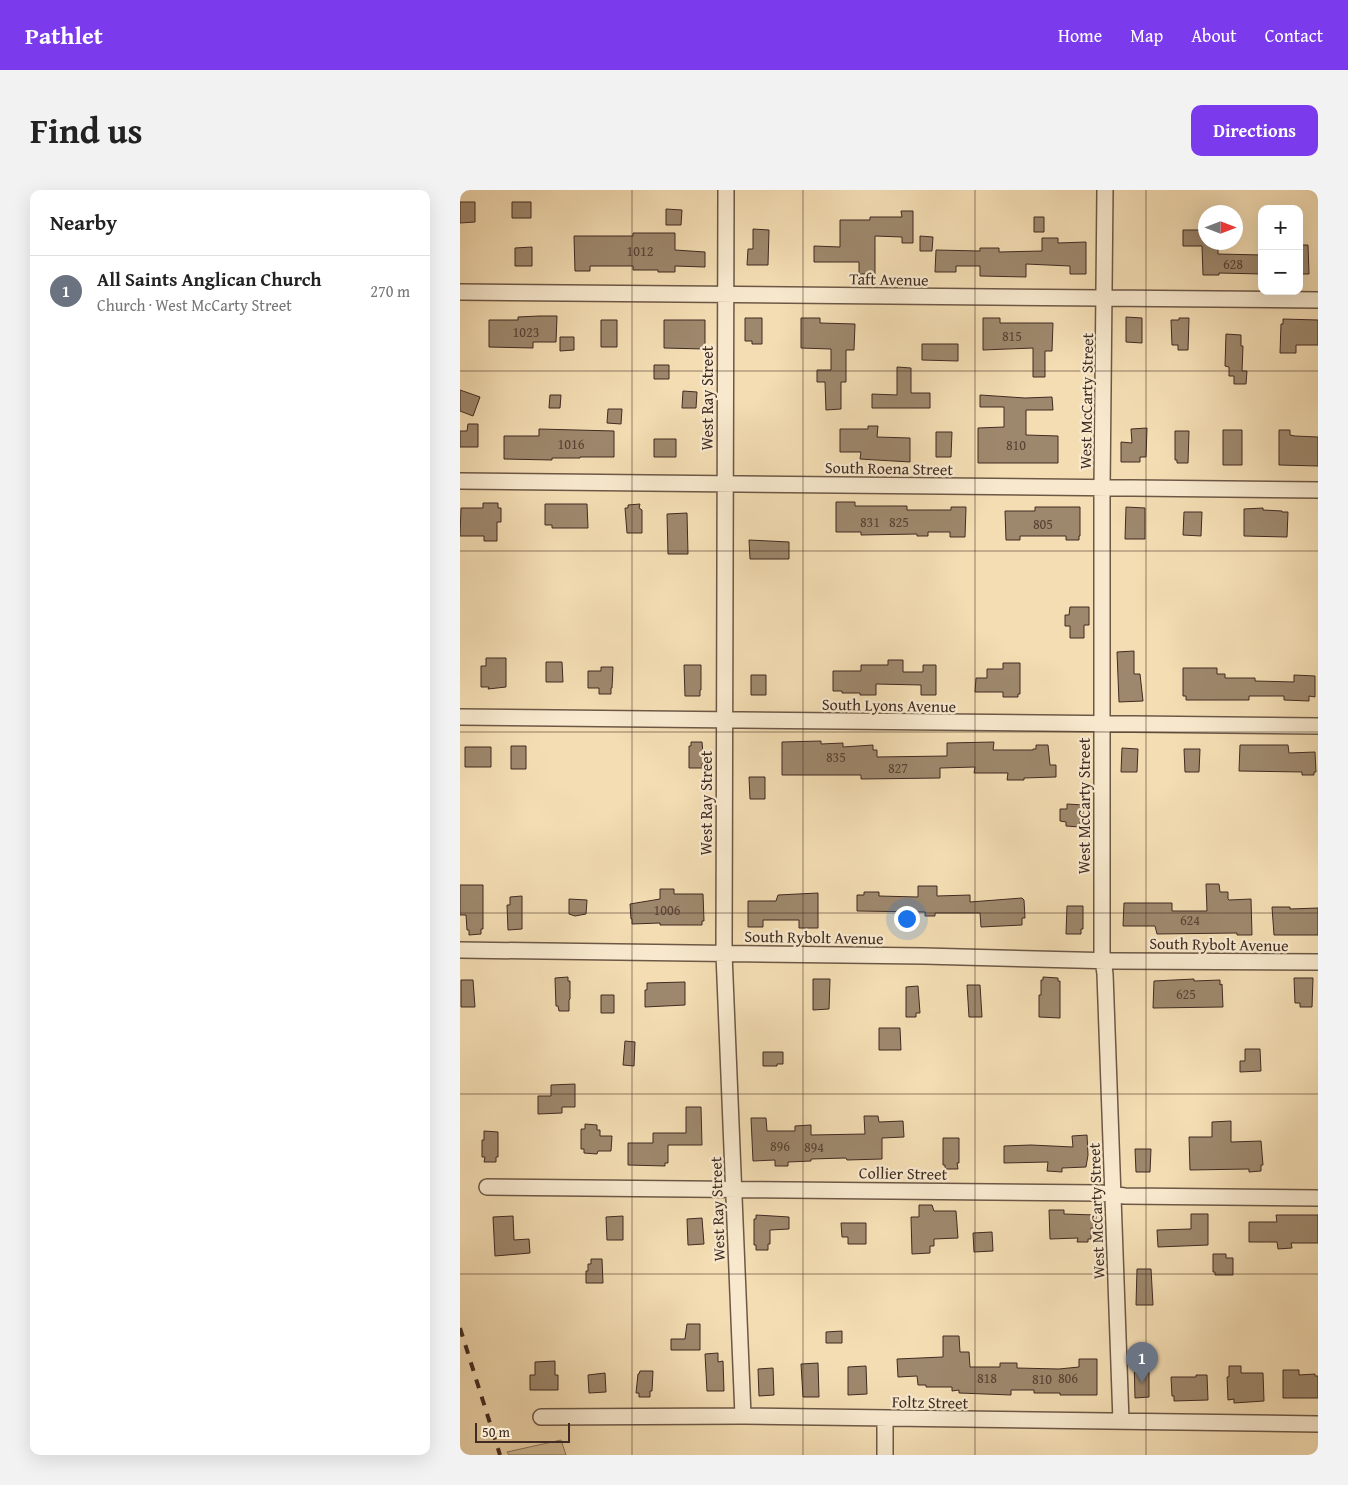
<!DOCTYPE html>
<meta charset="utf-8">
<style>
body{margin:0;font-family:"Gentium Book Plus",serif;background:#f2f2f2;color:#222}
.controls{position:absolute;right:15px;top:15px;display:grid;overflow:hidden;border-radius:10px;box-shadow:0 5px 20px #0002}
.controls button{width:45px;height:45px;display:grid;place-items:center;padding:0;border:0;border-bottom:1px solid #e0e0e0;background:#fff;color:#222;font:25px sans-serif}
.compass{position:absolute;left:738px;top:15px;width:45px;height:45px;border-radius:50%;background:#fff;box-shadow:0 5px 20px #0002;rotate:90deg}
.scale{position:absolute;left:15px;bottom:12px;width:95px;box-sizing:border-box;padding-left:5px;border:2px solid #402b22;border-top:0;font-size:14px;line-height:18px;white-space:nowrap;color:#402b22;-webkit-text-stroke:4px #f8e9ce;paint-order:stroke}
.you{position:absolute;left:446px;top:728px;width:18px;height:18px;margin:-12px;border:4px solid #fff;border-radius:50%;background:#1a73e8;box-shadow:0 0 0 8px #1a73e833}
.badge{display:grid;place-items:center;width:32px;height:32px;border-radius:50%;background:#7c3aed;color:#fff;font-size:16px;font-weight:700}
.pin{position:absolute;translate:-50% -41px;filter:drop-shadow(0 1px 2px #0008)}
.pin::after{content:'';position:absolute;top:26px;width:18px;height:15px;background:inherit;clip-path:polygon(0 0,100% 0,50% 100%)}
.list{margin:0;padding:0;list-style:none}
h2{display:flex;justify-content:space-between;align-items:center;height:65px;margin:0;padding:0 20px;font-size:21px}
h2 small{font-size:16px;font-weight:400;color:#767676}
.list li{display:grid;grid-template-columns:32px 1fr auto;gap:15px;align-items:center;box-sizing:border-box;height:70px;padding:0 20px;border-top:1px solid #e0e0e0}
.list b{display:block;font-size:19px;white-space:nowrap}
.list p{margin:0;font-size:16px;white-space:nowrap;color:#767676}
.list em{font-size:16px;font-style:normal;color:#767676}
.map{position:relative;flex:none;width:858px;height:1265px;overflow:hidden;border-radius:10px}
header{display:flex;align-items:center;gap:30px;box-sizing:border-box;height:70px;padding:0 25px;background:#7c3aed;color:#fff}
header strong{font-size:24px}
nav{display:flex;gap:28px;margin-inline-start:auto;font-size:18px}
.intro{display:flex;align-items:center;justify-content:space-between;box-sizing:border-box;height:120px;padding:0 30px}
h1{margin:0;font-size:35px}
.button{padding:12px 22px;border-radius:10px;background:#7c3aed;color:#fff;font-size:18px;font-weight:700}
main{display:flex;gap:30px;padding:0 30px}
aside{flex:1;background:#fff;border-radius:10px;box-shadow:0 5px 20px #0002}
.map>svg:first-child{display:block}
</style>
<header>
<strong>Pathlet</strong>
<nav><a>Home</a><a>Map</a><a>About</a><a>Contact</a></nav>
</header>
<div class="intro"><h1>Find us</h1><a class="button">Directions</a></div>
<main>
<aside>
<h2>Nearby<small></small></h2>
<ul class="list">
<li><span class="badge" style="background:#6b7280">1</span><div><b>All Saints Anglican Church</b><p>Church · West McCarty Street</p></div><em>270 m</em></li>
</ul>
</aside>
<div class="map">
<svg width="858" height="1265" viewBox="0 0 858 1265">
<rect width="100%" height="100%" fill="#f4ddb3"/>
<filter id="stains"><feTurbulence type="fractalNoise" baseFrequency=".004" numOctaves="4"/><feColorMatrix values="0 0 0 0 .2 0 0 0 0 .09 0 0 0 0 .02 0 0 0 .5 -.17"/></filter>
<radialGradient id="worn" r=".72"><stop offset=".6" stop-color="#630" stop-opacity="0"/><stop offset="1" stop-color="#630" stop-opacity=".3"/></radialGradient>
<path fill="#d5bf9a" stroke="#8a755e" d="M 101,1250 L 106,1265 L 49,1265 L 47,1262 Z"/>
<path fill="#9e886d" stroke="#402b22" d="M 0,12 L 15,12 L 15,32 L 0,33 Z
M 52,12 L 71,12 L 71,28 L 52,28 Z
M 206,19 L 222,20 L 221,35 L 206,35 Z
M 441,21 L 453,21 L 453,53 L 442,53 L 442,47 L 415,46 L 415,84 L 399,84 L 399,72 L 354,72 L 354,56 L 380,57 L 380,30 L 410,30 L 410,27 L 442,27 Z
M 574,27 L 584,27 L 584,42 L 574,42 Z
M 293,39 L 309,40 L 308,75 L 287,75 L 288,59 L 293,59 Z
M 723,40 L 746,40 L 746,52 L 758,52 L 758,64 L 802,65 L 802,84 L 759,83 L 759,85 L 743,85 L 742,56 L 723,56 Z
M 173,43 L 215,43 L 215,60 L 245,62 L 245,77 L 215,76 L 215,82 L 198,82 L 198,80 L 173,80 L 173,76 L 130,76 L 130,81 L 115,81 L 114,46 L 173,46 Z
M 460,46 L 473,47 L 472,61 L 460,61 Z
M 582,48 L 598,48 L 598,53 L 626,52 L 626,84 L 610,84 L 610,76 L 566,74 L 566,87 L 520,86 L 520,76 L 496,76 L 496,82 L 475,82 L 476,60 L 520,61 L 520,58 L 539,58 L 539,62 L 582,61 Z
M 839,55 L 848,55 L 849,84 L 839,84 Z
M 72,57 L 72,76 L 55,76 L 55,58 Z
M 79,126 L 97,126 L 96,152 L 73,152 L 73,158 L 29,157 L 29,130 L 58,130 L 58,127 Z
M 666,127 L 682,128 L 682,153 L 666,152 Z
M 285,128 L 302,128 L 302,154 L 292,154 L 292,151 L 285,151 Z
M 341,128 L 360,128 L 360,133 L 395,134 L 394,160 L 386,160 L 386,192 L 381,192 L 381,219 L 366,220 L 365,192 L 357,192 L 357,180 L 371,180 L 371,159 L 341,158 Z
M 523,128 L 540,128 L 540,133 L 593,133 L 592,161 L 585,161 L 585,187 L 573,187 L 573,158 L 523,160 Z
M 719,128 L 729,128 L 728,160 L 718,160 L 718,155 L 712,155 L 711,130 L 719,130 Z
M 823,129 L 858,130 L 858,155 L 836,155 L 836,163 L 820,163 L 821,134 L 823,134 Z
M 141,130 L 157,130 L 157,157 L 141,157 Z
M 204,130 L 245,130 L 245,159 L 204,158 Z
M 766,144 L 781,145 L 781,156 L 783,156 L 782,181 L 787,181 L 786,194 L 774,194 L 774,186 L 769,186 L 769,177 L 765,176 Z
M 100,147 L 114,147 L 114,160 L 100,161 Z
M 462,154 L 498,154 L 498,171 L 462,170 Z
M 194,175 L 209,175 L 209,189 L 194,189 Z
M 437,177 L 451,178 L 451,203 L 470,203 L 470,218 L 412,218 L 412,204 L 437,205 Z
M 0,200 L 20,207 L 13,226 L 0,221 Z
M 223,201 L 237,202 L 236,218 L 222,218 Z
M 90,205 L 101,205 L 100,218 L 89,218 Z
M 520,205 L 565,208 L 592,207 L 593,220 L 566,220 L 566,245 L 598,246 L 598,273 L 518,273 L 518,238 L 544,237 L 544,217 L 520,217 Z
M 148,219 L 162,219 L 161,234 L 147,233 Z
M 8,234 L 18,234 L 18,257 L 0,257 L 0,241 L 7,241 Z
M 408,236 L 418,236 L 417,247 L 450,248 L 450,272 L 400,269 L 401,262 L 380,262 L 380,239 L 408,239 Z
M 687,238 L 686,267 L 680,267 L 680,272 L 661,272 L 661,252 L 672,253 L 671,239 Z
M 79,239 L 154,241 L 154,267 L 120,267 L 120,268 L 92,268 L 92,270 L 44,269 L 44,246 L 79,246 Z
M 763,240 L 782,240 L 782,275 L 763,275 Z
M 819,240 L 830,240 L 830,245 L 835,246 L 858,247 L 858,276 L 819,275 Z
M 715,241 L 729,241 L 728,273 L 717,273 L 717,270 L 715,270 Z
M 476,242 L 492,242 L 491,267 L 476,267 Z
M 194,249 L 216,249 L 216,267 L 194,267 Z
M 376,312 L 395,312 L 395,316 L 447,316 L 447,320 L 491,320 L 491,317 L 506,317 L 505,347 L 490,347 L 490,342 L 468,342 L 468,346 L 457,346 L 457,344 L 401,345 L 401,342 L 376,342 Z
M 23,313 L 38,313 L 38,318 L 41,318 L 41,332 L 37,332 L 37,351 L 24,351 L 24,346 L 0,346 L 1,318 L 23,318 Z
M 85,314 L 127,314 L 128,338 L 92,338 L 92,335 L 85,335 Z
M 180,314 L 179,318 L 182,320 L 182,343 L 167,343 L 165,318 L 168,318 L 168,315 Z
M 575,317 L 620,317 L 620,346 L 619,346 L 619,350 L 606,350 L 606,346 L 560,346 L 560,350 L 546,350 L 545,321 L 575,321 Z
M 666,317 L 685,318 L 685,349 L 665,349 Z
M 803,318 L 803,320 L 822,321 L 822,322 L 828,322 L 827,347 L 784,346 L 784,319 Z
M 724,322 L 742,322 L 741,346 L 723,345 Z
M 227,323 L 228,364 L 208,364 L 207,324 Z
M 289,350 L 329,352 L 329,369 L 290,369 Z
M 610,417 L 629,417 L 629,435 L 624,435 L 624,448 L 610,448 L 610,436 L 605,436 L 605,425 L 609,425 Z
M 674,461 L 674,484 L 680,484 L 683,511 L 659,512 L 657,462 Z
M 26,468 L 46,468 L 46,497 L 28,499 L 29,497 L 21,497 L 21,476 L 26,476 Z
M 428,470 L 443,470 L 443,482 L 463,482 L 463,475 L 476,475 L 476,505 L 461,505 L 461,495 L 416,494 L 416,505 L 400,505 L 400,503 L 382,503 L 382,501 L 373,501 L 373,481 L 401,481 L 401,475 L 428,475 Z
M 86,472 L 102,472 L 103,492 L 86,492 Z
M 543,473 L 560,473 L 560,504 L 558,504 L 558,507 L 543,507 L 543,502 L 515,502 L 516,488 L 527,488 L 527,479 L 543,479 Z
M 224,475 L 241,475 L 241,500 L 240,500 L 240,506 L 225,506 Z
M 141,477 L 153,477 L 152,498 L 151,498 L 151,504 L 139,504 L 139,498 L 128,498 L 128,481 L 141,481 Z
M 723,478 L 757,478 L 757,484 L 765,484 L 765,488 L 795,488 L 795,491 L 834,492 L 834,485 L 855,486 L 855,507 L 849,506 L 849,511 L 824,510 L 824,506 L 789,506 L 789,510 L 726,510 L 726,506 L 723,506 Z
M 291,485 L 306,485 L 306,505 L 291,505 Z
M 361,551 L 361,554 L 383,553 L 383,557 L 413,555 L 413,560 L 417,560 L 417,567 L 487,566 L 487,553 L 534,552 L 533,560 L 573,560 L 573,559 L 576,559 L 576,555 L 588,555 L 590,575 L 596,575 L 596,587 L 564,588 L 564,590 L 547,590 L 548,583 L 514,583 L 515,577 L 480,578 L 480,588 L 401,589 L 401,585 L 322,585 L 322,552 Z
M 231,552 L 242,552 L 244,574 L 242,574 L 242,578 L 229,578 L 229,556 L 231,556 Z
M 780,555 L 828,555 L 829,563 L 855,562 L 856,582 L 854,582 L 854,585 L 842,585 L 842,582 L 779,581 Z
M 51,556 L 66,556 L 66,579 L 51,579 Z
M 5,557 L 31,557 L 31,577 L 5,577 Z
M 662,558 L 678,559 L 677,582 L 661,582 Z
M 724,559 L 740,559 L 739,582 L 725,582 Z
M 289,587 L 305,587 L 305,609 L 290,609 Z
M 607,614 L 623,615 L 623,632 L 620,632 L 620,637 L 606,636 L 606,632 L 600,631 L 600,619 L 607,619 Z
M 746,694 L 759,694 L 760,702 L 768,702 L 768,709 L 769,710 L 791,709 L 792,745 L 777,745 L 777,743 L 697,744 L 695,736 L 663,736 L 664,713 L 712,713 L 712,721 L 747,721 Z
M 0,695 L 23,695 L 23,739 L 21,739 L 21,744 L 9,745 L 9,740 L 7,740 L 6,725 L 0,725 Z
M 458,696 L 477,696 L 477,706 L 510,705 L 510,712 L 562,708 L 564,710 L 565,728 L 562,728 L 562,735 L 521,737 L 520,723 L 475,723 L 475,726 L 465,726 L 465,722 L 397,721 L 397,705 L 404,705 L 404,702 L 419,702 L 419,706 L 458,707 Z
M 200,699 L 214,699 L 214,704 L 243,704 L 244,731 L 242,731 L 242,735 L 200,735 L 200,733 L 172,734 L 172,729 L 171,729 L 170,714 L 200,709 Z
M 358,703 L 358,738 L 339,738 L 339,730 L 303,730 L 303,737 L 288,737 L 288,711 L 316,711 L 318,705 Z
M 62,706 L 62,739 L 48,740 L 47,715 L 50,715 L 50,707 Z
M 109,709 L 127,710 L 126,724 L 115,726 L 109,724 Z
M 607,716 L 623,716 L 623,739 L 621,739 L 621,744 L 606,744 Z
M 812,717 L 830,717 L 830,719 L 858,718 L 858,745 L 814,745 Z
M 108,787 L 108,791 L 110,791 L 110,809 L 109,810 L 109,821 L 99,821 L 98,816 L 96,816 L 95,788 Z
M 583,787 L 598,788 L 598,791 L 600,791 L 600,828 L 579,827 L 579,805 L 581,805 L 581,790 L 583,790 Z
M 834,788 L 853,788 L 852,817 L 840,817 L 840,813 L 835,813 Z
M 353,789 L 370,789 L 369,819 L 353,820 Z
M 734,789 L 734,791 L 760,790 L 760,795 L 762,794 L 763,817 L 693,818 L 694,791 Z
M 1,790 L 13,790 L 15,817 L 1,817 Z
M 225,792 L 225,815 L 185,817 L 185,800 L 187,800 L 187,793 Z
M 507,795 L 520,795 L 522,827 L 509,827 Z
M 458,796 L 460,823 L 456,823 L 456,827 L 446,827 L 446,797 Z
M 141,805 L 154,805 L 154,823 L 141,823 Z
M 419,838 L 440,838 L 441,860 L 419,860 Z
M 165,851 L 175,852 L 174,876 L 163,875 Z
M 785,859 L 800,859 L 801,881 L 780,882 L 780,871 L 785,871 Z
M 303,862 L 323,862 L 323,874 L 317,874 L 317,876 L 303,876 Z
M 115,894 L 115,917 L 102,917 L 102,923 L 78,924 L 78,906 L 91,906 L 91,895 Z
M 226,917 L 241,917 L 242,955 L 208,955 L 208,973 L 205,973 L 205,976 L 168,975 L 168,953 L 193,953 L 193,943 L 226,943 Z
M 404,926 L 418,926 L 419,932 L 443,931 L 444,947 L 422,948 L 422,969 L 387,970 L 386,968 L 351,969 L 351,971 L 328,972 L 328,976 L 315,976 L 315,970 L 293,971 L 291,928 L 306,928 L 307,941 L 335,941 L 335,936 L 351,935 L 351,945 L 405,944 Z
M 771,931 L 771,952 L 801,951 L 803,975 L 801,975 L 801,981 L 789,982 L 789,979 L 730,980 L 729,947 L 752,947 L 752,932 Z
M 125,934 L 137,935 L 137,940 L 140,940 L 140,946 L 152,946 L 151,961 L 138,961 L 137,964 L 124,963 L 124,959 L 121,959 L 121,939 L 125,939 Z
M 24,941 L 38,942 L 38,967 L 36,967 L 36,972 L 24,972 L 25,967 L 22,967 L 22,950 L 24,950 Z
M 627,945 L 628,965 L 626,977 L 602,978 L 602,982 L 587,981 L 588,972 L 544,973 L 544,956 L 571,955 L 613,957 L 612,946 Z
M 483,948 L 499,948 L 499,973 L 497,973 L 498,979 L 485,979 L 485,975 L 483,975 Z
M 675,959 L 691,959 L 690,982 L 676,982 Z
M 459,1015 L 472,1015 L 474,1021 L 496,1021 L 498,1048 L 474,1049 L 474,1056 L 470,1056 L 470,1063 L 452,1064 L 451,1027 L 459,1027 Z
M 589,1020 L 604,1020 L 604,1024 L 636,1025 L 636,1038 L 631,1038 L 631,1049 L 628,1049 L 628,1052 L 617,1052 L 618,1048 L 590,1049 Z
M 731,1024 L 748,1024 L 748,1055 L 698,1057 L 697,1040 L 731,1039 Z
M 296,1025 L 329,1027 L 329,1039 L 310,1040 L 310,1054 L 308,1054 L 308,1060 L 296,1060 L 296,1055 L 294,1055 L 294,1029 L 296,1029 Z
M 816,1025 L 858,1025 L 858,1053 L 831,1053 L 832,1058 L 818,1059 L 817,1052 L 789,1052 L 789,1032 L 817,1032 Z
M 53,1026 L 54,1050 L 69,1049 L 70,1063 L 35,1066 L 33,1027 Z
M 163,1026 L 163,1050 L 147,1050 L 146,1027 Z
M 242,1028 L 244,1054 L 228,1055 L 227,1029 Z
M 381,1033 L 406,1033 L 406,1054 L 388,1054 L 388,1047 L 382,1047 Z
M 532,1042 L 533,1061 L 514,1062 L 513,1043 Z
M 753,1064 L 766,1064 L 766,1068 L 773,1068 L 773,1085 L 755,1085 L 755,1082 L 753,1082 Z
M 131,1069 L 142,1069 L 143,1093 L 126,1093 L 126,1081 L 128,1081 L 128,1074 L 131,1074 Z
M 677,1079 L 691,1079 L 693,1115 L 676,1115 Z
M 227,1134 L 240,1134 L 240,1160 L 211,1160 L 211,1149 L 225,1149 Z
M 382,1141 L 382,1153 L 366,1153 L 366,1142 Z
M 483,1146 L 499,1146 L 500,1162 L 509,1162 L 510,1177 L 540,1177 L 540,1173 L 557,1173 L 557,1178 L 599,1179 L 619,1177 L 619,1169 L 637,1169 L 637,1205 L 600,1205 L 600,1203 L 574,1203 L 574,1200 L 551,1200 L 551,1205 L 499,1203 L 499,1200 L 492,1201 L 492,1197 L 466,1197 L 466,1195 L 458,1195 L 457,1186 L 438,1187 L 437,1169 L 483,1167 Z
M 258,1163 L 258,1172 L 263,1171 L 264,1201 L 247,1201 L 245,1164 Z
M 693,1167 L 693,1178 L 689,1178 L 689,1207 L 675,1208 L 674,1168 Z
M 95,1171 L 95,1185 L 98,1185 L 98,1200 L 70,1200 L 70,1185 L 75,1185 L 75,1172 Z
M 358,1173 L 359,1207 L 343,1207 L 341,1174 Z
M 406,1176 L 407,1204 L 388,1205 L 388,1177 Z
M 769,1176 L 781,1176 L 781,1183 L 803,1183 L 804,1211 L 774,1213 L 774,1209 L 768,1210 L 767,1187 L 769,1187 Z
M 313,1178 L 314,1205 L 299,1206 L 298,1179 Z
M 823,1180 L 839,1180 L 839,1185 L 855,1184 L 855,1186 L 858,1186 L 858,1208 L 823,1208 Z
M 180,1181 L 193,1181 L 192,1201 L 190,1201 L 190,1207 L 179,1207 L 179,1203 L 176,1203 L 178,1184 L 179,1184 Z
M 145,1183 L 146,1202 L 129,1203 L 128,1185 Z
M 736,1185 L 747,1185 L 748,1210 L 714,1211 L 714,1206 L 712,1206 L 711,1187 L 736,1187 Z"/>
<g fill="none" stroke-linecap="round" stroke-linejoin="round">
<g stroke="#6d5846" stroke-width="18">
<path id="minor" d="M 266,0 L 264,764 L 283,1226
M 645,0 L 642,298 L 642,763 L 645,784 L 661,1231
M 0,102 L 858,110
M 0,291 L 858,300
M 0,527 L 858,536
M 0,760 L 464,766 L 655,771 L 858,772
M 27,997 L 640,1003 L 665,1006 L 858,1008
M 81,1227 L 283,1226 L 858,1234
M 425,1265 L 425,1229"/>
</g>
<use href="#minor" stroke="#f8e9ce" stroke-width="15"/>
<path stroke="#402b22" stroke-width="4" stroke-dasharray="9 9" stroke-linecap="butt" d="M 0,1138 L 40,1265"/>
</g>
<path fill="none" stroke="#402b22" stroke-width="1" stroke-opacity="0.55" d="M 172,0 L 172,1265M 343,0 L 343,1265M 515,0 L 515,1265M 686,0 L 686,1265M 0,181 L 858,181M 0,361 L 858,361M 0,542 L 858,542M 0,723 L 858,723M 0,904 L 858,904M 0,1084 L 858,1084"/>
<g text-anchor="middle" stroke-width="4.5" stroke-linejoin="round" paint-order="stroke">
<g font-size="14" fill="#584235">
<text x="180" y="66">1012</text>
<text x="773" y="79">628</text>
<text x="66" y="147">1023</text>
<text x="552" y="151">815</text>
<text x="111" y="259">1016</text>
<text x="556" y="260">810</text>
<text x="410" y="337">831</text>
<text x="439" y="337">825</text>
<text x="583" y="339">805</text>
<text x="376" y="572">835</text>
<text x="438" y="583">827</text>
<text x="207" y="725">1006</text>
<text x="730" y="735">624</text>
<text x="726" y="809">625</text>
<text x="320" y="961">896</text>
<text x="354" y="962">894</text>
<text x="527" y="1193">818</text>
<text x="608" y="1193">806</text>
<text x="582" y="1194">810</text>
</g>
<g font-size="16" fill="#402b22" stroke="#f8e9ce">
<text transform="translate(429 89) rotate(1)" y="6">Taft Avenue</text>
<text transform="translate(247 208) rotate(-90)" y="6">West Ray Street</text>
<text transform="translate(626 211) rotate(-89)" y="6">West McCarty Street</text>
<text transform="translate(429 278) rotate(1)" y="6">South Roena Street</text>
<text transform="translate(429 515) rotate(1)" y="6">South Lyons Avenue</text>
<text transform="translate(246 613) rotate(-90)" y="6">West Ray Street</text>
<text transform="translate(624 616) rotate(-90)" y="6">West McCarty Street</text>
<text transform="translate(354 747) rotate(1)" y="6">South Rybolt Avenue</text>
<text transform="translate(759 754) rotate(1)" y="6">South Rybolt Avenue</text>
<text transform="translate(443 983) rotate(1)" y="6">Collier Street</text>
<text transform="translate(257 1019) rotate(-92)" y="6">West Ray Street</text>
<text transform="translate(636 1021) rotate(-92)" y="6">West McCarty Street</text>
<text transform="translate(470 1212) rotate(1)" y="6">Foltz Street</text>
</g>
</g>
<rect width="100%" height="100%" filter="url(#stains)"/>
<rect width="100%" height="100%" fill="url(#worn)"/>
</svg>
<div class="controls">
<button>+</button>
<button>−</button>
</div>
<svg class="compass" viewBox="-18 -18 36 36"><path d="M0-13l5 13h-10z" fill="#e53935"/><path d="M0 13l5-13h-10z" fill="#767676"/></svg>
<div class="scale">50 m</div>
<div class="you"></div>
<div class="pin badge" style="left:682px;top:1193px;background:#6b7280">1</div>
</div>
</main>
